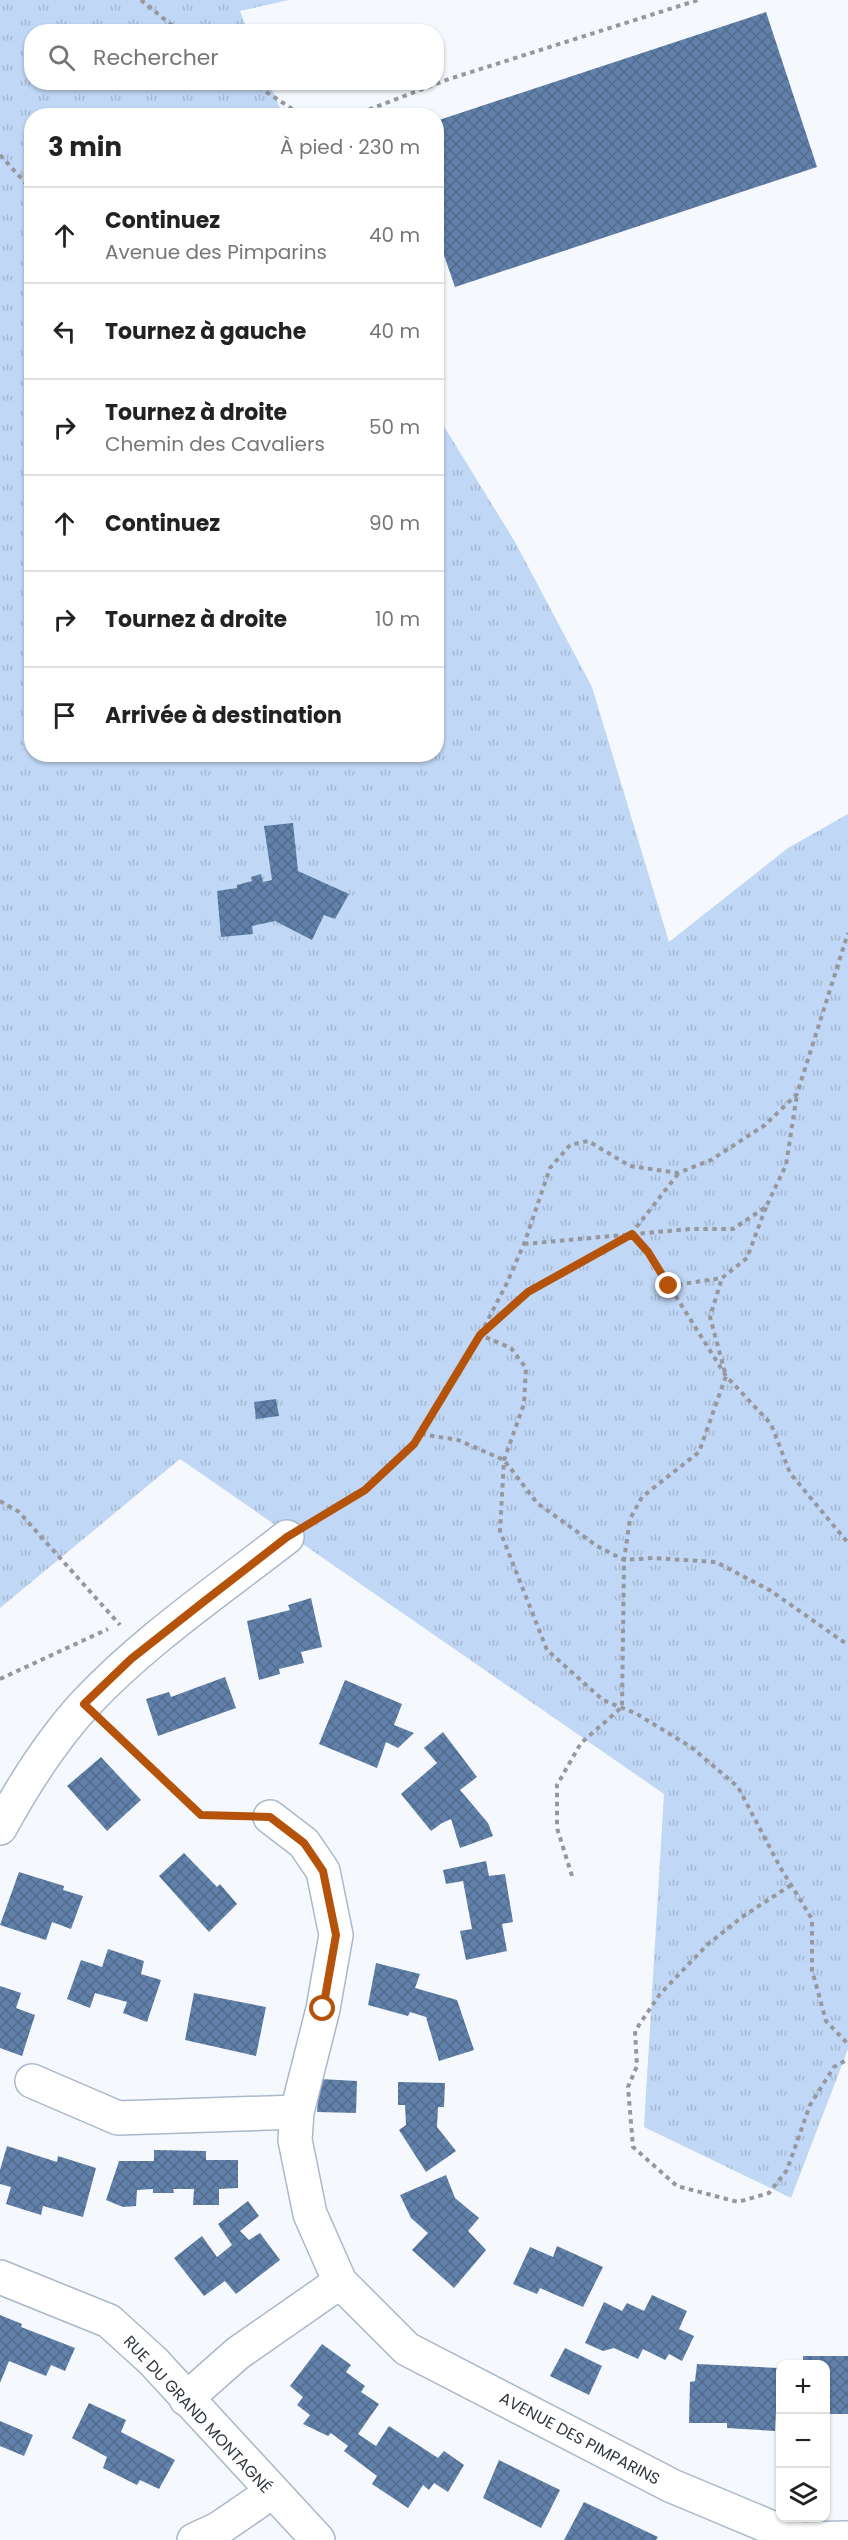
<!DOCTYPE html>
<html lang="fr">
<meta charset="utf-8">
<style>
body{margin:0;font-family:Poppins,sans-serif;background:#f6f6f6;color:#222}
.controls{position:absolute;right:18px;bottom:18px;display:grid;overflow:hidden;border-radius:12px;box-shadow:0 2px 4px #0004}
.controls button{width:54px;height:54px;display:grid;place-items:center;padding:0;border:0;border-bottom:2px solid #e0e0e0;background:#fff;color:#222;font:30px sans-serif}
.stop{position:absolute;width:18px;height:18px;margin:-14px;border:4px solid #b45309;border-radius:50%;background:#fff}
.stop.end{background:#b45309;border-color:#fff;box-shadow:0 2px 6px #0008}
.list{margin:0;padding:0;list-style:none}
h2{display:flex;justify-content:space-between;align-items:center;height:78px;margin:0;padding:0 24px;font-size:26px}
h2 small{font-size:20px;font-weight:400;color:#767676}
.list li{display:grid;grid-template-columns:39px 1fr auto;gap:18px;align-items:center;box-sizing:border-box;height:96px;padding:0 24px;border-top:2px solid #e0e0e0}
.list b{display:block;font-size:22px;white-space:nowrap}
.list p{margin:0;font-size:20px;white-space:nowrap;color:#767676}
.list em{font-size:20px;font-style:normal;color:#767676}
.icon{flex:none;width:33px;height:33px;fill:none;stroke:currentColor;stroke-width:2;stroke-linecap:round;stroke-linejoin:round}
.map{position:relative;flex:none;width:848px;height:2540px;overflow:hidden}
.search{position:absolute;background:#fff;box-shadow:0 2px 4px #0004;left:24px;top:24px;width:420px;height:66px;display:flex;align-items:center;gap:15px;box-sizing:border-box;padding:0 21px;border-radius:24px;color:#767676;font-size:22px}
.panel{position:absolute;background:#fff;box-shadow:0 2px 4px #0004;left:24px;top:108px;width:420px;height:654px;border-radius:24px}
.map>svg:first-child{display:block}
</style>
<div class="map">
<svg width="848" height="2540" viewBox="0 0 848 2540">
<defs>
<pattern id="grass-tufts" width="24" height="20" patternUnits="userSpaceOnUse" patternTransform="scale(1.5)"><rect width="24" height="20" fill="#c0d7f5"/><path d="M3 7l-1-3M5 7V3M7 7l1-3M15 17l-1-3M17 17v-4M19 17l1-3" fill="none" stroke="#a5b9d3"/></pattern>
<pattern id="building-cross-hatch" width="8" height="8" patternUnits="userSpaceOnUse" patternTransform="scale(1.5)"><rect width="8" height="8" fill="#6181aa"/><path d="M0 0l8 8M0 8l8-8" fill="none" stroke="#516b8c"/></pattern>
</defs>
<rect width="100%" height="100%" fill="#f5f8fc"/>
<path fill="url(#grass-tufts)" d="M 0,0 L 289,0 L 240,11 L 248,31 L 32,32 L 32,82 L 269,83 L 283,115 L 32,116 L 32,754 L 436,754 L 437,415 L 515,542 L 592,687 L 669,942 L 788,848 L 848,814 L 848,2049 L 791,2198 L 644,2127 L 664,1794 L 180,1459 L 0,1608 Z"/>
<path fill="url(#building-cross-hatch)" d="M 766,12 L 817,167 L 455,287 L 436,232 L 436,121 Z
M 293,823 L 298,871 L 349,894 L 335,919 L 324,915 L 312,940 L 275,921 L 252,926 L 253,934 L 221,937 L 217,891 L 237,888 L 237,885 L 252,881 L 251,877 L 261,874 L 263,882 L 272,880 L 264,826 Z
M 276,1399 L 279,1416 L 256,1419 L 254,1402 Z
M 311,1598 L 322,1647 L 301,1652 L 304,1663 L 279,1669 L 280,1674 L 259,1680 L 247,1621 L 290,1610 L 288,1605 Z
M 225,1677 L 236,1708 L 158,1736 L 146,1699 L 169,1692 L 171,1697 Z
M 345,1680 L 402,1704 L 394,1725 L 414,1733 L 398,1748 L 386,1742 L 377,1768 L 319,1744 Z
M 443,1732 L 477,1777 L 460,1790 L 488,1823 L 493,1836 L 460,1848 L 451,1819 L 442,1823 L 431,1831 L 401,1794 L 437,1763 L 424,1748 Z
M 101,1757 L 141,1800 L 107,1831 L 67,1786 Z
M 184,1853 L 217,1887 L 220,1884 L 237,1904 L 209,1932 L 159,1876 Z
M 486,1861 L 489,1876 L 505,1874 L 513,1922 L 502,1924 L 507,1951 L 466,1960 L 460,1931 L 472,1929 L 463,1881 L 446,1884 L 443,1870 Z
M 19,1872 L 64,1886 L 63,1890 L 83,1896 L 71,1929 L 52,1922 L 46,1940 L 0,1925 Z
M 108,1949 L 144,1961 L 141,1974 L 161,1980 L 147,2022 L 123,2013 L 127,2002 L 95,1993 L 90,2008 L 67,1999 L 81,1960 L 102,1967 Z
M 376,1963 L 420,1974 L 415,1988 L 457,2000 L 474,2050 L 439,2061 L 426,2017 L 410,2012 L 408,2016 L 368,2005 Z
M 0,1986 L 21,1993 L 16,2008 L 35,2015 L 22,2056 L 0,2048 Z
M 194,1993 L 266,2007 L 256,2056 L 185,2040 Z
M 320,2079 L 357,2081 L 356,2113 L 317,2112 Z
M 398,2082 L 445,2083 L 444,2107 L 438,2107 L 437,2127 L 456,2151 L 426,2172 L 399,2130 L 406,2125 L 405,2105 L 398,2105 Z
M 7,2146 L 57,2162 L 58,2156 L 96,2168 L 83,2217 L 43,2206 L 41,2215 L 6,2204 L 11,2187 L 0,2184 L 0,2170 Z
M 154,2150 L 206,2151 L 206,2160 L 238,2160 L 238,2188 L 219,2189 L 219,2205 L 193,2205 L 194,2189 L 173,2189 L 174,2193 L 153,2193 L 153,2189 L 137,2190 L 136,2206 L 123,2207 L 106,2200 L 119,2161 L 154,2161 Z
M 446,2175 L 455,2198 L 479,2218 L 468,2231 L 486,2250 L 454,2288 L 412,2250 L 428,2233 L 411,2218 L 400,2195 Z
M 248,2201 L 259,2216 L 240,2231 L 249,2240 L 260,2233 L 280,2260 L 236,2294 L 225,2281 L 204,2296 L 174,2258 L 202,2236 L 217,2257 L 232,2245 L 218,2224 Z
M 557,2246 L 603,2267 L 583,2307 L 540,2288 L 537,2294 L 513,2284 L 530,2247 L 553,2257 Z
M 652,2295 L 687,2311 L 679,2329 L 694,2336 L 682,2361 L 669,2354 L 665,2360 L 643,2349 L 638,2359 L 614,2348 L 603,2351 L 585,2343 L 604,2302 L 622,2311 L 627,2303 L 644,2311 Z
M 0,2315 L 22,2324 L 21,2327 L 75,2348 L 65,2371 L 51,2365 L 46,2376 L 9,2361 L 0,2383 Z
M 322,2344 L 351,2365 L 346,2372 L 365,2386 L 361,2392 L 379,2404 L 358,2434 L 376,2446 L 389,2426 L 438,2458 L 444,2451 L 464,2465 L 448,2492 L 434,2483 L 429,2490 L 423,2485 L 408,2508 L 372,2484 L 377,2476 L 344,2451 L 348,2446 L 331,2433 L 328,2436 L 303,2424 L 310,2415 L 297,2405 L 303,2397 L 290,2386 Z
M 565,2348 L 602,2366 L 589,2395 L 550,2376 Z
M 803,2356 L 848,2356 L 848,2414 L 826,2414 L 826,2364 L 803,2364 Z
M 697,2364 L 778,2368 L 775,2431 L 727,2428 L 727,2423 L 689,2423 L 690,2382 L 695,2381 Z
M 89,2403 L 126,2420 L 121,2432 L 175,2460 L 159,2489 L 140,2480 L 137,2485 L 103,2468 L 107,2457 L 72,2438 Z
M 0,2421 L 33,2435 L 24,2456 L 0,2446 Z
M 499,2460 L 560,2490 L 541,2528 L 483,2498 Z
M 584,2502 L 658,2537 L 656,2540 L 564,2540 Z"/>
<g fill="none" stroke-linecap="round" stroke-linejoin="round">
<g stroke="#aab8cb" stroke-width="36">
<path id="minor" d="M 270,1817 L 304,1843 L 323,1871 L 336,1935 L 323,2009 L 297,2112 L 295,2140 L 310,2214 L 340,2282 L 407,2349 L 672,2486 L 799,2539 L 848,2538
M 0,1828 C 24,1784 51,1741 85,1704 C 145,1640 219,1590 287,1537
M 32,2081 L 118,2118 L 297,2112
M 0,2277 L 109,2321 L 153,2361 L 318,2540
M 186,2399 L 238,2353 L 340,2282
M 194,2540 L 218,2529 L 272,2492"/>
</g>
<path stroke="#95999f" stroke-width="4" stroke-dasharray="4.5 4.5" stroke-linecap="butt" d="M 141,0 L 180,32
M 251,82 L 303,116
M 352,116 L 449,79 L 698,0
M 0,155 L 32,190
M 678,1174 L 631,1234 L 648,1252 L 726,1376 L 771,1424 L 790,1473 L 848,1543
M 631,1234 L 528,1292 L 480,1335 L 511,1348 L 526,1368 L 524,1404 L 504,1460 L 500,1531 L 547,1650 L 603,1700 L 637,1714 L 691,1747 L 738,1787 L 780,1867 L 812,1919 L 812,1970 L 826,2021 L 848,2044
M 524,1244 L 690,1229 L 733,1229 L 766,1207 L 786,1165 L 797,1094
M 669,1286 L 722,1278 L 747,1258 L 766,1207
M 421,1434 L 458,1440 L 504,1460 L 537,1503 L 597,1546 L 624,1560 L 653,1558 L 716,1562 L 771,1591 L 848,1645
M 0,1501 L 19,1512 L 120,1625
M 316,1519 L 365,1490 L 414,1444 L 480,1335 L 506,1285 L 524,1244 L 550,1168 L 570,1145 L 588,1141 L 630,1166 L 678,1173 L 711,1160 L 765,1125 L 797,1094 L 848,933
M 0,1679 L 108,1629
M 109,1728 L 201,1815 L 235,1816
M 572,1876 L 557,1828 L 557,1785 L 581,1743 L 622,1707 L 624,1560 L 630,1519 L 642,1497 L 699,1452 L 726,1376 L 710,1317 L 722,1278
M 791,1885 L 742,1917 L 707,1945 L 660,1994 L 635,2031 L 637,2066 L 628,2087 L 633,2147 L 677,2186 L 738,2202 L 769,2193 L 787,2170 L 810,2105 L 834,2067 L 848,2059"/>
<use href="#minor" stroke="#fff" stroke-width="33"/>
</g>
<g fill="none" stroke-linecap="round" stroke-linejoin="round">
<path stroke="#b45309" stroke-width="8" d="M 323,2009 L 336,1935 L 323,1871 L 304,1843 L 270,1817 L 201,1815 L 84,1704 L 131,1659 L 202,1603 L 287,1537 L 365,1490 L 414,1444 L 480,1335 L 528,1292 L 632,1234 L 648,1252 L 669,1286"/>
</g>
<g text-anchor="middle" stroke-width="6" stroke-linejoin="round" paint-order="stroke">
<g font-size="16" fill="#323840" stroke="#fff">
<text transform="translate(198 2414) rotate(47)" y="6">RUE DU GRAND MONTAGNÉ</text>
<text transform="translate(580 2438) rotate(28)" y="6">AVENUE DES PIMPARINS</text>
</g>
</g>
</svg>
<div class="controls">
<button>+</button>
<button>−</button>
<button><svg class="icon" aria-label="layers" viewBox="0 0 24 24"><path d="M12 4l9 5-9 5-9-5zM3 14l9 5 9-5"/></svg></button>
</div>
<div class="stop" style="left:323px;top:2009px"></div>
<div class="stop end" style="left:669px;top:1286px"></div>
<div class="search"><svg class="icon" aria-label="search" viewBox="0 0 24 24"><circle cx="10" cy="10" r="6"/><path d="M15 15l6 6"/></svg>Rechercher</div>
<section class="panel">
<h2>3 min<small>À pied · 230 m</small></h2>
<ul class="list">
<li><svg class="icon" aria-label="ahead" viewBox="0 0 24 24"><path d="M12 20V5M6 11l6-6 6 6"/></svg><div><b>Continuez</b><p>Avenue des Pimparins</p></div><em>40 m</em></li>
<li><svg class="icon" aria-label="left" viewBox="0 0 24 24"><path d="M17 20v-9H6M10 6l-5 5 5 5"/></svg><div><b>Tournez à gauche</b></div><em>40 m</em></li>
<li><svg class="icon" aria-label="right" viewBox="0 0 24 24"><path d="M7 20v-9h11M14 6l5 5-5 5"/></svg><div><b>Tournez à droite</b><p>Chemin des Cavaliers</p></div><em>50 m</em></li>
<li><svg class="icon" aria-label="ahead" viewBox="0 0 24 24"><path d="M12 20V5M6 11l6-6 6 6"/></svg><div><b>Continuez</b></div><em>90 m</em></li>
<li><svg class="icon" aria-label="right" viewBox="0 0 24 24"><path d="M7 20v-9h11M14 6l5 5-5 5"/></svg><div><b>Tournez à droite</b></div><em>10 m</em></li>
<li><svg class="icon" aria-label="arrive" viewBox="0 0 24 24"><path d="M6 21V4h12l-3 4 3 4H6"/></svg><div><b>Arrivée à destination</b></div></li>
</ul>
</section>
</div>
